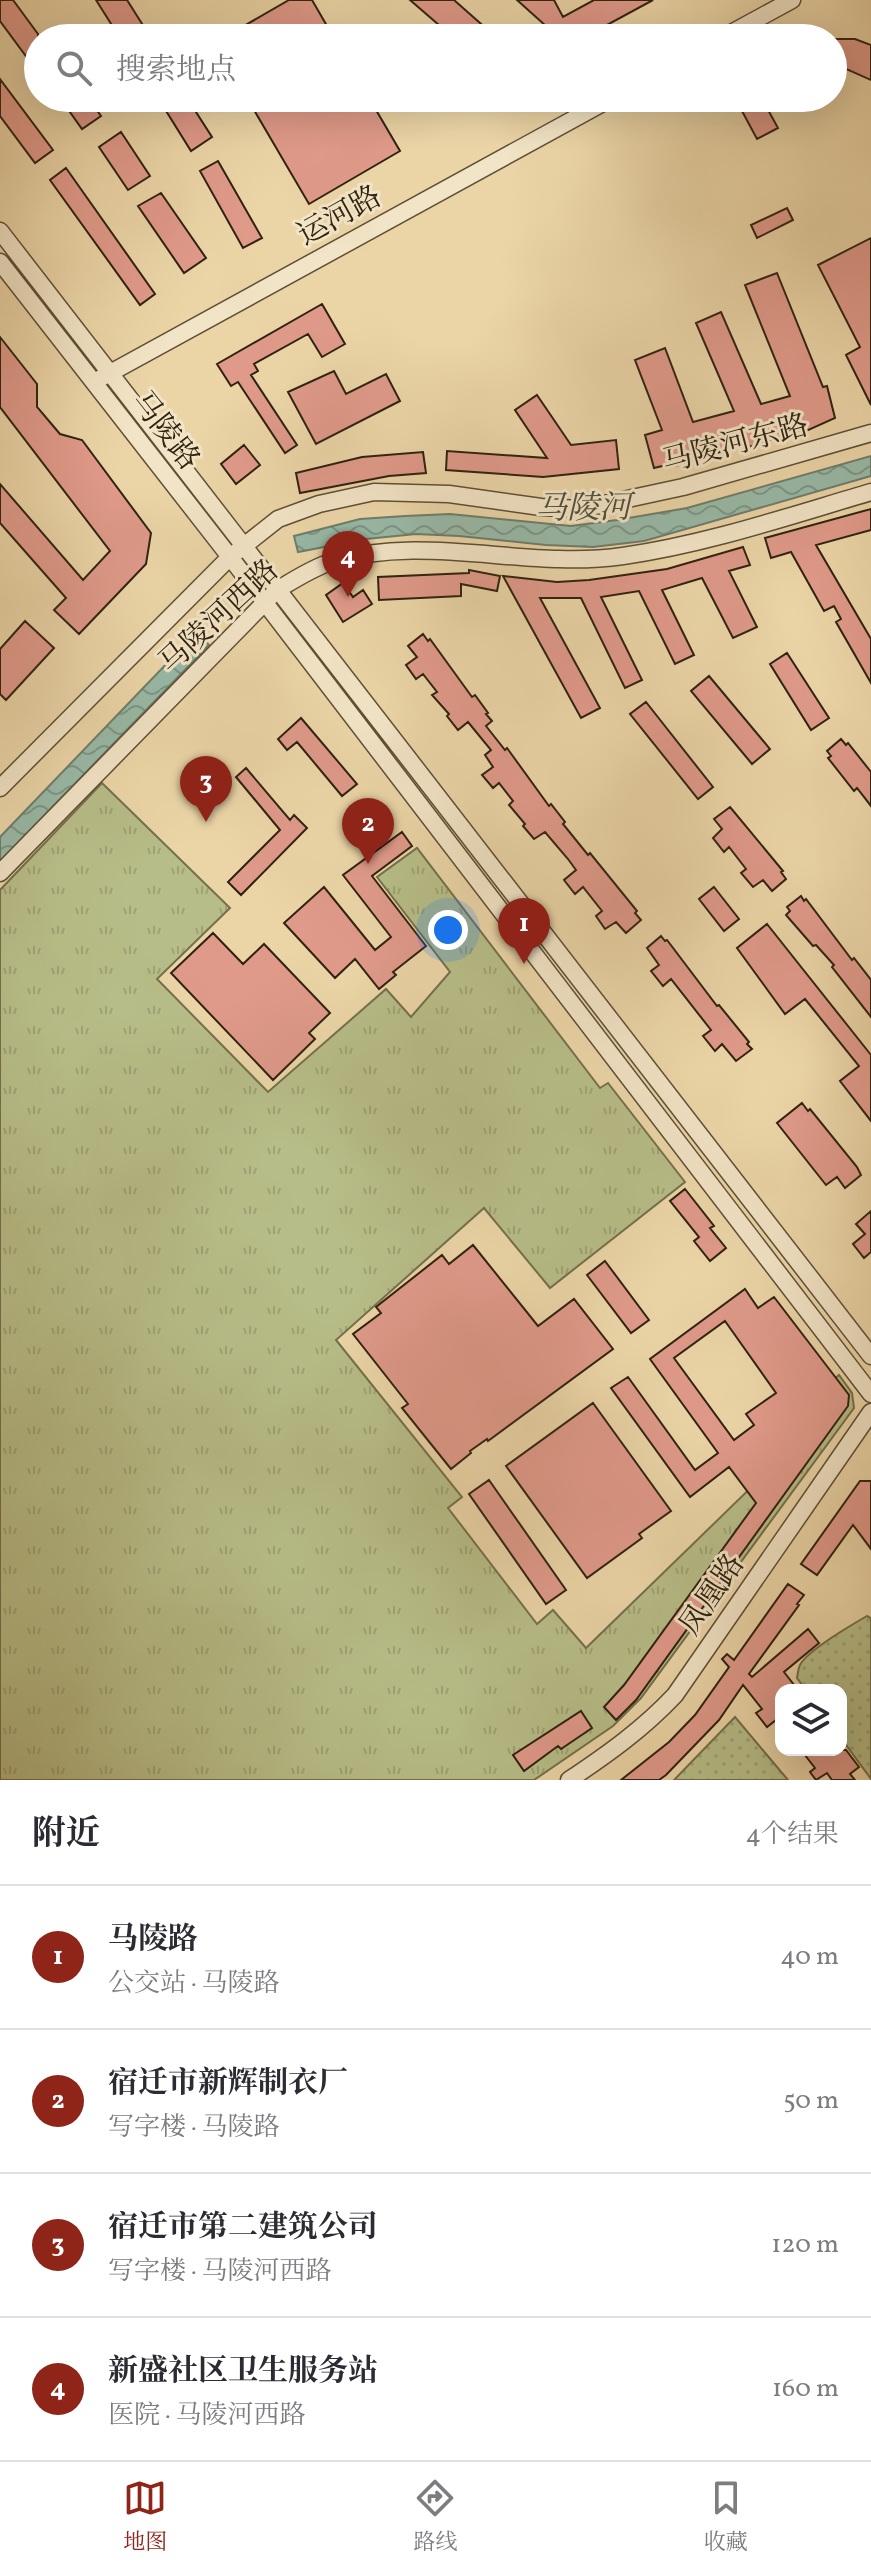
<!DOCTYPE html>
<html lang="zh">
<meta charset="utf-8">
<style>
body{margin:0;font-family:Vollkorn,"Noto Serif SC",serif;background:#f7f7f7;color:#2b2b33}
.controls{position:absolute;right:24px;bottom:24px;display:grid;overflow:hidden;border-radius:16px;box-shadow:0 8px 32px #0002}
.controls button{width:72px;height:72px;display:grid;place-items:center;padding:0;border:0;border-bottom:2px solid #e1e1e2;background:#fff;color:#2b2b33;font:40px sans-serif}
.you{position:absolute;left:448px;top:930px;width:28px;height:28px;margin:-20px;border:6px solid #fff;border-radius:50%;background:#1a73e8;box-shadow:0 0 0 12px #1a73e833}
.badge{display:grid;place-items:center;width:52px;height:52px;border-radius:50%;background:#8f2418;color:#fff;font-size:26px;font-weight:700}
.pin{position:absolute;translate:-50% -66px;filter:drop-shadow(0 2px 4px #0008)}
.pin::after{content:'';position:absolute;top:42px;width:28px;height:24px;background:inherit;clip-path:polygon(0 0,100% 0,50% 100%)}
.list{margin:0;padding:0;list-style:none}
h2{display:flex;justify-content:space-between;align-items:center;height:104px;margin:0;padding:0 32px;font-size:34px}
h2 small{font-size:26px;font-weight:400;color:#7c7c81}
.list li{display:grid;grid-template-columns:52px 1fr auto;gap:24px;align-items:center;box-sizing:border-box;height:144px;padding:0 32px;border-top:2px solid #e1e1e2}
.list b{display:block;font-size:30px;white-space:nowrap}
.list p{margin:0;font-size:26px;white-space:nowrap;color:#7c7c81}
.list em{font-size:26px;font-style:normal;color:#7c7c81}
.icon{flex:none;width:44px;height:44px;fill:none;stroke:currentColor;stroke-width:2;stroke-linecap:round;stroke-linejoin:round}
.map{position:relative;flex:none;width:871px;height:1780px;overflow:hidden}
.search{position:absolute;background:#fff;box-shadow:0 8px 32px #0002;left:24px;right:24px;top:24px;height:88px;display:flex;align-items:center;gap:20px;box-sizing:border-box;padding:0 28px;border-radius:44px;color:#7c7c81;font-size:30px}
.sheet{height:680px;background:#fff}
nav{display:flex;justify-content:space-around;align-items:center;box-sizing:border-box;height:112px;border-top:2px solid #e1e1e2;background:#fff;font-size:22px;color:#7c7c81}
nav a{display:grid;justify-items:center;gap:4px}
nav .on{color:#8f2418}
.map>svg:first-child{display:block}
</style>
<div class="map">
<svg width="871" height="1780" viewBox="0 0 871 1780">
<defs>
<pattern id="grass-tufts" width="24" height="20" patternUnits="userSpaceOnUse" patternTransform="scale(2)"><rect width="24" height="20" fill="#b7bd88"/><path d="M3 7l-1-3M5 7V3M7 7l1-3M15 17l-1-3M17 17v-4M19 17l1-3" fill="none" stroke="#9ea274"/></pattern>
<pattern id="garden-dots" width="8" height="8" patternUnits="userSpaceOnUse" patternTransform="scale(2)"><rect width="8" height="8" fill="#b7bd88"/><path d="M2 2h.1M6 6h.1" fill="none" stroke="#9ea274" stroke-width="1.8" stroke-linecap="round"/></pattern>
<pattern id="water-waves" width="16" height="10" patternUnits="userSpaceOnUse" patternTransform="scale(2)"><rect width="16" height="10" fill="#98b9a7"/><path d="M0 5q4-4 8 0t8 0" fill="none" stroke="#7c9687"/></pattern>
</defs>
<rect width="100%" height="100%" fill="#ebd5a7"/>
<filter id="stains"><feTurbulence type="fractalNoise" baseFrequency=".0025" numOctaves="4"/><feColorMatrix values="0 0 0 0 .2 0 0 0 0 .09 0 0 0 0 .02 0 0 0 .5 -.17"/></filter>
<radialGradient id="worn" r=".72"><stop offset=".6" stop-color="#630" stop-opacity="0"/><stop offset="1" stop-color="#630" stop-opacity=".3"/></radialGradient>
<path fill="url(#grass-tufts)" stroke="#73704c" stroke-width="2" d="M 102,783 L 230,908 L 157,979 L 268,1092 L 386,989 L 411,1017 L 450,972 L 377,877 L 417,848 L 600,1088 L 608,1083 L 685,1182 L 550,1288 L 484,1208 L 336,1340 L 462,1497 L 448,1508 L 537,1624 L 553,1610 L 586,1648 L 766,1473 L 752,1449 L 839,1375 L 852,1393 L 854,1408 L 641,1698 L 613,1726 L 534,1780 L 0,1780 L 0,890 Z"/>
<path fill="url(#garden-dots)" stroke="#73704c" stroke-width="2" d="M 867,1616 L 871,1618 L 871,1779 L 841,1738 L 841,1690 L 806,1690 L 797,1678 C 798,1673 798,1669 800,1665 C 807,1651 853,1624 867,1616 Z
M 735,1717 L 788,1780 L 674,1780 Z"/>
<path fill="url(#water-waves)" stroke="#6e7d6b" stroke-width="2" d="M 871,456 L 871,476 L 644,541 L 593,547 L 546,545 L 459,536 L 416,534 L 366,539 L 298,552 L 294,536 L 360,519 L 405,516 L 450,514 L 571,526 L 617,520 L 687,508 Z
M 197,632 L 209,645 L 0,861 L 0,837 Z"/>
<path fill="#e09a8a" stroke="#2f2210" stroke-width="2" fill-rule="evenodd" d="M 0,0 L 13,0 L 38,34 L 38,57 L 31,63 L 0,21 Z
M 96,0 L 127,0 L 151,38 L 120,38 Z
M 289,0 L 312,0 L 334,38 L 223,38 Z
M 410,0 L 454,0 L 497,38 L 454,38 Z
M 517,0 L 554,0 L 563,17 L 594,0 L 653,0 L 583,38 L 525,38 L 546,26 Z
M 833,39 L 855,39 L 871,45 L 871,80 L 842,67 L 833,72 Z
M 0,79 L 53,150 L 35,163 L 0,116 Z
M 60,98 L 88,98 L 101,116 L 82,129 Z
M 158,98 L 187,98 L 212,137 L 191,151 Z
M 247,98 L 369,98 L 400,151 L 309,204 Z
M 735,98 L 786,98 L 767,108 L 778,128 L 757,139 Z
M 121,132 L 150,176 L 128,190 L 99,147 Z
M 218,161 L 262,238 L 243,248 L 200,171 Z
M 66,168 L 155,294 L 140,305 L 50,180 Z
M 161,193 L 206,258 L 184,273 L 138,206 Z
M 787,208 L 793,220 L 757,238 L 751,225 Z
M 871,238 L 871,405 L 846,355 L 860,347 L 818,265 Z
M 777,273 L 823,387 L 827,386 L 835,418 L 804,432 L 803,429 L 749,447 L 748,443 L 676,466 L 675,463 L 654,468 L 645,435 L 662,430 L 635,360 L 665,348 L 693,422 L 734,411 L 696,323 L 721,312 L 761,404 L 790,396 L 745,285 Z
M 322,304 L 345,344 L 322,357 L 308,334 L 254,364 L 258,371 L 251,375 L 297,445 L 285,453 L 238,382 L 231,386 L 217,364 Z
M 0,337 L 37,384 L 37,407 L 60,434 L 82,440 L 151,533 L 146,564 L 79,634 L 54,610 L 66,598 L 0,523 L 0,484 L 83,580 L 110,551 L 0,407 Z
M 334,371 L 346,394 L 386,374 L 400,401 L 316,444 L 288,392 Z
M 537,395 L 571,445 L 616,440 L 619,469 L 543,477 L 446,470 L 447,451 L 547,458 L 515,410 Z
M 244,445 L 260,465 L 236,484 L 221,464 Z
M 423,452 L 426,473 L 389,476 L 300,493 L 296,473 L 362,457 Z
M 871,509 L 871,530 L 816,545 L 871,639 L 871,683 L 836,622 L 841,619 L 834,606 L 824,611 L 791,552 L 771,558 L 765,538 Z
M 743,547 L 750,565 L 729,571 L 757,627 L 733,638 L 702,578 L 662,590 L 694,655 L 675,664 L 639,591 L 601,597 L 642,680 L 625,688 L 581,598 L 540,598 L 600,708 L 581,718 L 503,576 L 557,582 L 589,580 L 667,569 Z
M 469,570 L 500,576 L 497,591 L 461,584 L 461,596 L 379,600 L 378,577 L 469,573 Z
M 343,583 L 353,597 L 363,590 L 372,604 L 343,622 L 326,595 Z
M 25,621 L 54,648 L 6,700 L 0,694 L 0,649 Z
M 423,634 L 428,641 L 430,639 L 472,697 L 475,695 L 488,713 L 486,714 L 492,721 L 486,726 L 505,750 L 507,748 L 549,806 L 551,804 L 565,822 L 563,824 L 588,855 L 590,853 L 637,911 L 635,913 L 641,920 L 626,933 L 616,922 L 605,929 L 596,916 L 602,911 L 583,887 L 575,894 L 564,880 L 576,870 L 568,859 L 545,832 L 534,839 L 523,826 L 525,824 L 509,805 L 513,801 L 499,783 L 493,788 L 482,775 L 493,767 L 485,755 L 491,750 L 468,722 L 458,730 L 447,716 L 449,714 L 432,695 L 437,692 L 423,674 L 416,679 L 406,665 L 417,657 L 408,646 Z
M 787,653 L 829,718 L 811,730 L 770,664 Z
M 709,676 L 770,749 L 752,764 L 691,691 Z
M 646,702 L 713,787 L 698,799 L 630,714 Z
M 301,718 L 357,784 L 342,796 L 297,742 L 287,750 L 278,739 Z
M 841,739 L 846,745 L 848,743 L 871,772 L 871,806 L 857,788 L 854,791 L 828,758 L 831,756 L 827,751 Z
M 246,768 L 290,820 L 294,815 L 307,828 L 241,895 L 228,882 L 280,830 L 236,777 Z
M 730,807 L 783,871 L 781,872 L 786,879 L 772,891 L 763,880 L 753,887 L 741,873 L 746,869 L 729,847 L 724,852 L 713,838 L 722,829 L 714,819 Z
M 402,832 L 412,846 L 372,876 L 426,946 L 393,972 L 396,975 L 379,989 L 355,959 L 335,978 L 284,923 L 324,887 L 375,950 L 391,937 L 343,875 Z
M 714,887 L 739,919 L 724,931 L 699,899 Z
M 801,896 L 804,901 L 806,899 L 852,960 L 854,958 L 871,980 L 871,1017 L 832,967 L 834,965 L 816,945 L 813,946 L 786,915 L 790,911 L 787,907 Z
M 767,924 L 871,1055 L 871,1121 L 840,1081 L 859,1066 L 805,999 L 785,1014 L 737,948 Z
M 213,933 L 243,964 L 264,944 L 330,1013 L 309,1033 L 315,1039 L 273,1080 L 171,973 Z
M 661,936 L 665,941 L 667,940 L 717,1006 L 719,1005 L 749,1042 L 747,1044 L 752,1049 L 736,1061 L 722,1044 L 715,1051 L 703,1036 L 711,1030 L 671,979 L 663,986 L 651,971 L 659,965 L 647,948 Z
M 802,1103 L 808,1111 L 810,1109 L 857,1167 L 861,1175 L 845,1188 L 837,1177 L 826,1185 L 777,1123 Z
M 685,1189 L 714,1226 L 710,1228 L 726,1248 L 710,1261 L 694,1241 L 699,1237 L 670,1201 Z
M 871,1211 L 871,1252 L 864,1258 L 853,1244 L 865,1234 L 856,1224 Z
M 473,1245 L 538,1326 L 574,1299 L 613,1349 L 488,1441 L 487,1439 L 470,1451 L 471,1453 L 451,1469 L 402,1408 L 408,1404 L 353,1334 L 381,1313 L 376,1307 L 442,1255 L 449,1264 Z
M 605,1261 L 649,1320 L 631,1333 L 587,1275 Z
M 745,1289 L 758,1308 L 774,1297 L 849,1395 L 848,1406 L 636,1700 L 616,1720 L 604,1707 L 624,1685 L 756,1503 L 729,1467 L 690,1497 L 611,1388 L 628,1377 L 695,1470 L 718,1453 L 650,1359 ZM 725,1321 L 776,1393 L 746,1414 L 754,1425 L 734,1440 L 674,1358 Z
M 593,1403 L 671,1511 L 639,1534 L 642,1538 L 587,1578 L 506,1466 Z
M 489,1480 L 566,1590 L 546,1604 L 469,1494 Z
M 860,1481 L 871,1481 L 871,1549 L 853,1525 L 817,1575 L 801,1564 Z
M 788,1584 L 804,1595 L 797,1604 L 799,1605 L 749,1674 L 752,1677 L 808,1629 L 819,1643 L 784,1672 L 798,1690 L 781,1690 L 781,1716 L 767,1727 L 756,1713 L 762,1709 L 743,1685 L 719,1720 L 666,1775 L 659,1780 L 621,1780 L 669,1742 L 695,1715 L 729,1667 L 722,1659 L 727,1654 L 734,1660 Z
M 581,1711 L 592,1728 L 561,1749 L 558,1746 L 524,1771 L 513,1755 Z
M 801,1750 L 846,1750 L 859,1767 L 850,1774 L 855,1780 L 832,1780 L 827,1773 L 816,1780 L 810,1772 L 815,1768 Z"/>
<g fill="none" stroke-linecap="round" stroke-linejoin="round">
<g stroke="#5e4f36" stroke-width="19">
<path id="minor" d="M 722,38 L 792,0
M 0,231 L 871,1356
M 0,262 L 230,557 L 871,1394
M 101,378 L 612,98
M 0,788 L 230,557 L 278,519 L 319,504 L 374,492 L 449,494 L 541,507 L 581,509 L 683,487 L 871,433
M 0,873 L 277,590 C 294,580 312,568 331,562 C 427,533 526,570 623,556 C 707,544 789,516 871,492
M 569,1780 C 608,1754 643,1729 675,1695 L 871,1412"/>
</g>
<use href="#minor" stroke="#f2e4c6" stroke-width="16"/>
</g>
<g text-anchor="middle" stroke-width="6" stroke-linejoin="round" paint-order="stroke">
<g font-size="30" fill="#2f2210" stroke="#f2e4c6">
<text transform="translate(339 215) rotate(-29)" y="10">运河路</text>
<text transform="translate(166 430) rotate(52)" y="10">马陵路</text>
<text transform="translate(735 443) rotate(-15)" y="10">马陵河东路</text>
<text transform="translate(218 616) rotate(-43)" y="10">马陵河西路</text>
<text transform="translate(711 1594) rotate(-56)" y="10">凤凰路</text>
</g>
<g font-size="32" font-style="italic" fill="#4e4f3d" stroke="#f2e4c6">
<text transform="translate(583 507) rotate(-1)" y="11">马陵河</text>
</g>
</g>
<rect width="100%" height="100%" filter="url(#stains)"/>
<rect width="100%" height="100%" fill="url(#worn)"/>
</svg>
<div class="controls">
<button><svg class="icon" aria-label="layers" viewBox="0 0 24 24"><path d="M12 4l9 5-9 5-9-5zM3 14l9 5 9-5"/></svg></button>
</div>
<div class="you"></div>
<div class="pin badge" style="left:524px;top:964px">1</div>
<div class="pin badge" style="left:368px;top:864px">2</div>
<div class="pin badge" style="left:206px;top:822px">3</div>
<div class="pin badge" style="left:348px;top:597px">4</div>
<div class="search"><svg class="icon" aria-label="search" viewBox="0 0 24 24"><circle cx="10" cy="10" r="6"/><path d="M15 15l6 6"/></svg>搜索地点</div>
</div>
<section class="sheet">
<h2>附近<small>4个结果</small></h2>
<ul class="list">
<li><span class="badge">1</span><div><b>马陵路</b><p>公交站 · 马陵路</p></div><em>40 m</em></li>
<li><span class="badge">2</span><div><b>宿迁市新辉制衣厂</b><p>写字楼 · 马陵路</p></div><em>50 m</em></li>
<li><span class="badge">3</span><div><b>宿迁市第二建筑公司</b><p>写字楼 · 马陵河西路</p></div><em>120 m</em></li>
<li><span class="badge">4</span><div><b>新盛社区卫生服务站</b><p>医院 · 马陵河西路</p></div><em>160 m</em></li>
</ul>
</section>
<nav>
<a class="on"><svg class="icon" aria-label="map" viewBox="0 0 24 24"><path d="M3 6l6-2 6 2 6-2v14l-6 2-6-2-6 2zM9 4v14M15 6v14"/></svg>地图</a>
<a><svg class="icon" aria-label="directions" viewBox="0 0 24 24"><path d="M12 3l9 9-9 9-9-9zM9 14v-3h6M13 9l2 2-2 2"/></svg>路线</a>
<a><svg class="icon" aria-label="saved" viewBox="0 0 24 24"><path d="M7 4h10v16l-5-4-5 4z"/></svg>收藏</a>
</nav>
